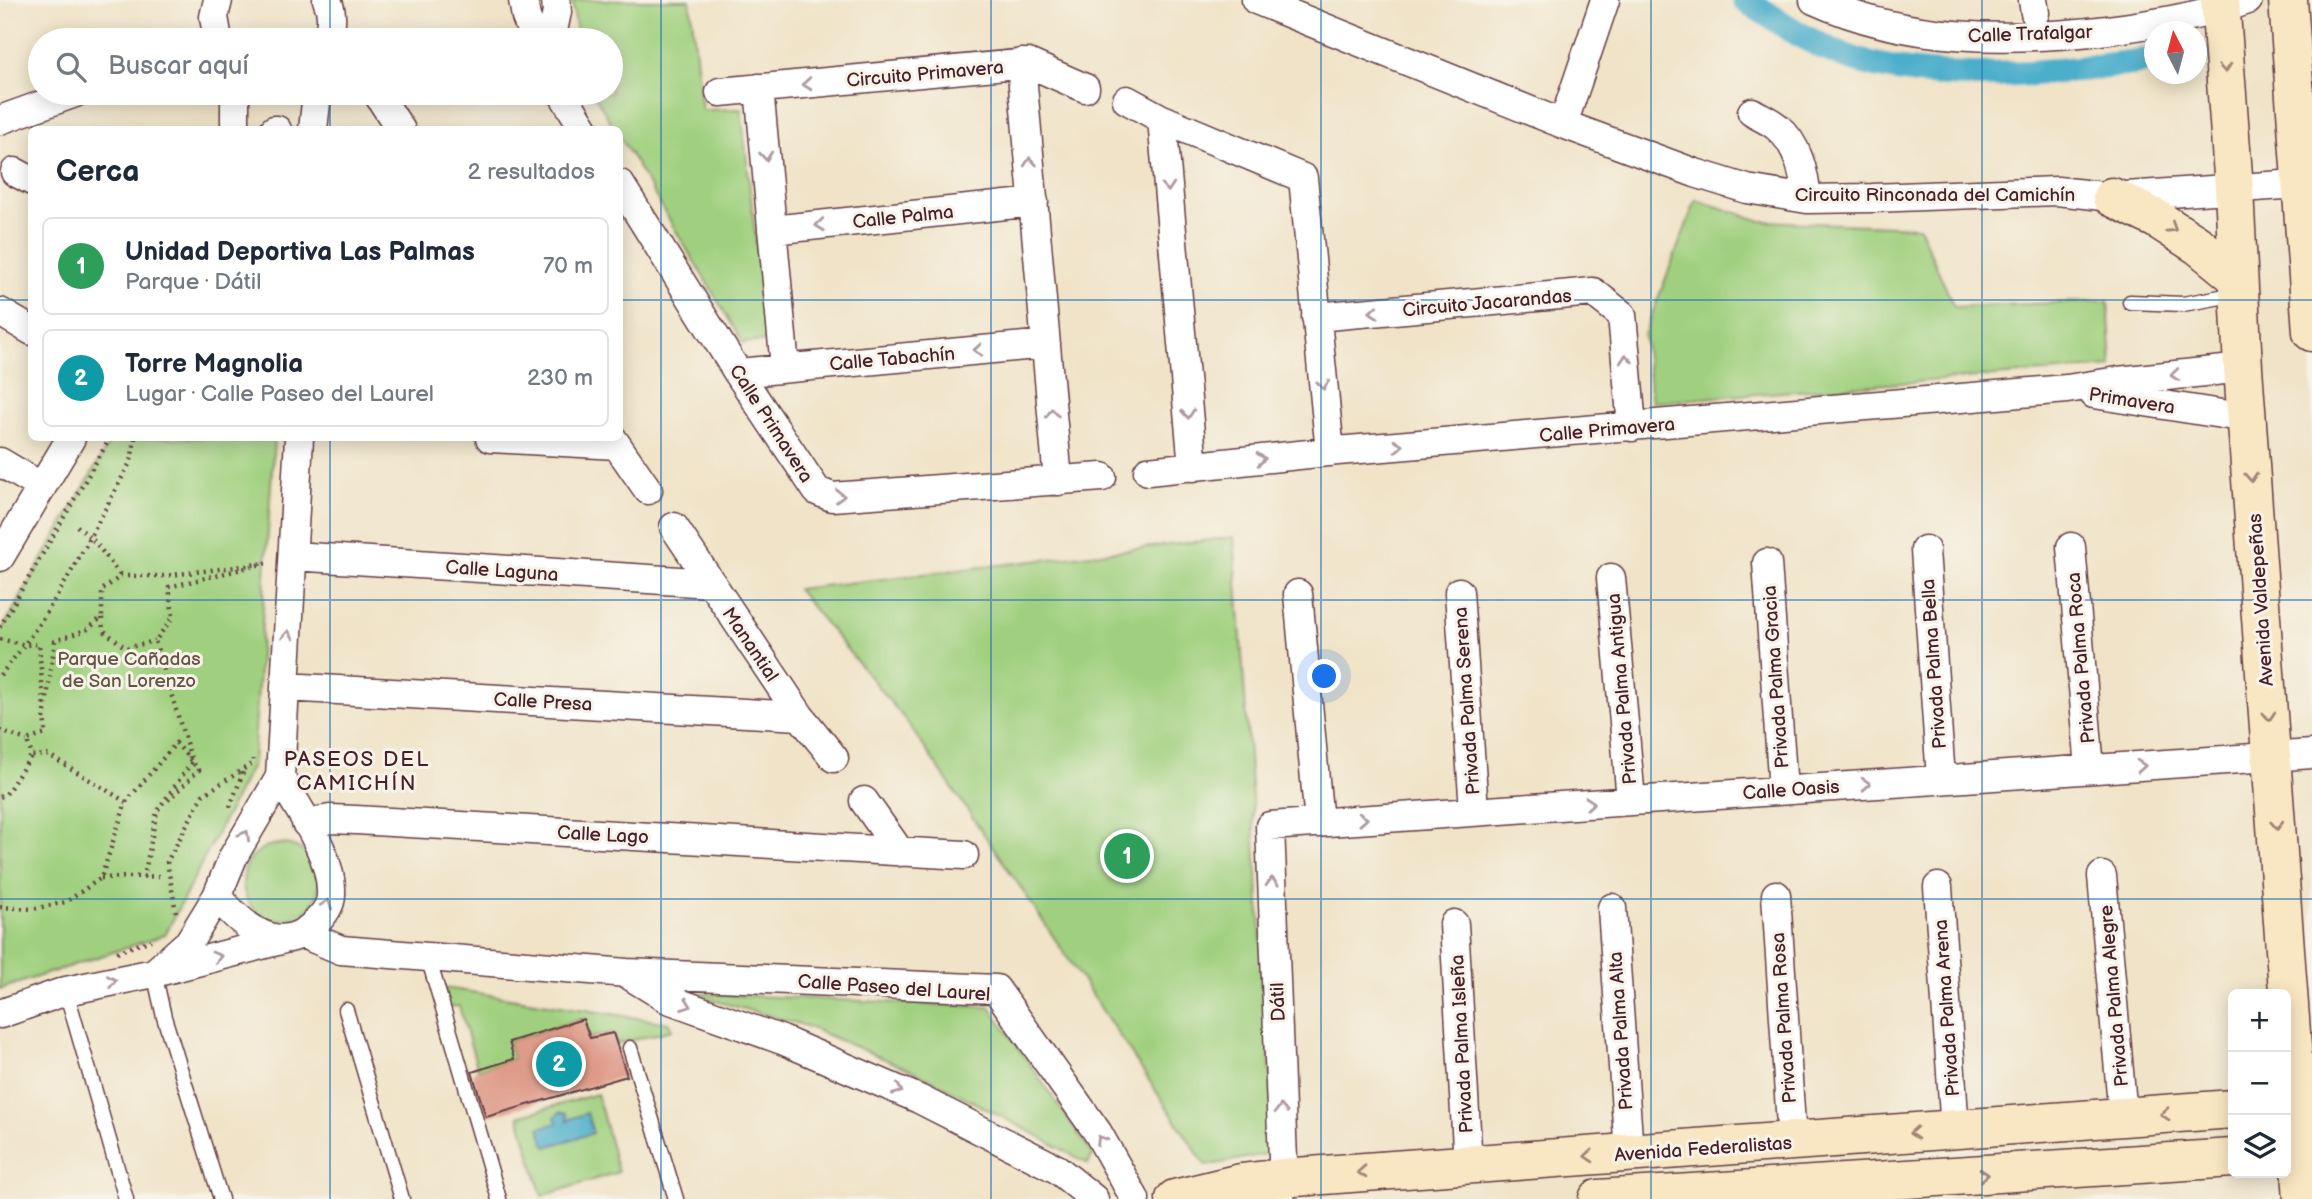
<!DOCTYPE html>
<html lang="es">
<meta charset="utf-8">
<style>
body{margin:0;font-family:"Balsamiq Sans",sans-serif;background:#f6f6f7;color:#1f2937}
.controls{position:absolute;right:21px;bottom:21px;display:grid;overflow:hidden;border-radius:10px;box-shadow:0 4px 18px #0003}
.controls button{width:63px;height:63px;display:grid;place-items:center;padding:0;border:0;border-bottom:2px solid #e0e1e3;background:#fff;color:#1f2937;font:35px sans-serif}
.compass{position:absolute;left:2144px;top:21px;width:63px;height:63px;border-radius:50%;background:#fff;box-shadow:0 4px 18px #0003;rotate:354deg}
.you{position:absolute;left:1325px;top:677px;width:24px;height:24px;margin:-18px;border:5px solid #fff;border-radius:50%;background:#1a73e8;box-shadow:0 0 0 10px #1a73e833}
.badge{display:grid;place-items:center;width:46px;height:46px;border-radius:50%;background:#ea580c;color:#fff;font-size:23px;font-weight:700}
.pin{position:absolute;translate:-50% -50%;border:4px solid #fff;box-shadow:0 2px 7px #0006}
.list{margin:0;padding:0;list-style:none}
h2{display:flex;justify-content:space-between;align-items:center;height:91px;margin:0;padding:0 28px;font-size:30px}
h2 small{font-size:23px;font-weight:400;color:#747a83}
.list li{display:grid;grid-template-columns:46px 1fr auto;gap:21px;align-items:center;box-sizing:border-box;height:98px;margin:0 14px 14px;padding:0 14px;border:2px solid #e0e1e3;border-radius:10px}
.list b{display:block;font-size:26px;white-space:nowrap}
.list p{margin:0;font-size:23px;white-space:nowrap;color:#747a83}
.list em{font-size:23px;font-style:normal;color:#747a83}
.icon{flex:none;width:38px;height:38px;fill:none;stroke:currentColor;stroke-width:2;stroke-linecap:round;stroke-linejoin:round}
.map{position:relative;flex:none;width:2312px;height:1199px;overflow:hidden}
.search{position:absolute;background:#fff;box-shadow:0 4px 18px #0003;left:28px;top:28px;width:595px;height:77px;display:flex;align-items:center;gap:18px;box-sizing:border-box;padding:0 24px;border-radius:38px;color:#747a83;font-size:26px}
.panel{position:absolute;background:#fff;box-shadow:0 4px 18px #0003;left:28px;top:126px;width:595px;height:315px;border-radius:10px}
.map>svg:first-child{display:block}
</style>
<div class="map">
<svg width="2312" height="1199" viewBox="0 0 2312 1199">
<rect width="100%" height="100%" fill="#f7f3e8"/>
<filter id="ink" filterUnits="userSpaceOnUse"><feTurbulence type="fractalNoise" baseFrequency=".0143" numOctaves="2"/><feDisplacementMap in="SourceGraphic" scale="14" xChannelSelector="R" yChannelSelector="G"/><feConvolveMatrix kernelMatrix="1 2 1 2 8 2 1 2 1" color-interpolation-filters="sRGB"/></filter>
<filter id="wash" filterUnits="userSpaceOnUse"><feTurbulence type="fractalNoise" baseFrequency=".00686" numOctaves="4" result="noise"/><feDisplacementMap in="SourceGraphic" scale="28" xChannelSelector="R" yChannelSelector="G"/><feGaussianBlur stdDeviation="1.57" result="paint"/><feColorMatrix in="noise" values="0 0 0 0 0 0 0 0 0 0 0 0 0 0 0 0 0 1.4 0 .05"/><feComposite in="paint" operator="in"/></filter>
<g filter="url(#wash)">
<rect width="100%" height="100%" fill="#f0e3c7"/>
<path fill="#a0d07f" stroke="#757855" stroke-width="2" d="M 572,0 L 690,0 L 702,110 L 741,109 L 767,341 L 743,343 L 620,137 L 620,130 L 615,129 L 593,93 L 611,93 L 611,40 L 578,40 Z
M 1696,200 L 1762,221 L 1919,227 L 1954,307 L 2108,301 L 2112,367 L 1652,402 L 1644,335 Z
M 112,438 L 274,438 L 253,763 L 165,935 L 0,989 L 0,633 Z
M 1234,537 L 1276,1152 L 1206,1166 L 1019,885 L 904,718 L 797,589 Z
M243 882a38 38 0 1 1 76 0a38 38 0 1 1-76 0Z
M 445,988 L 669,1023 L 672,1030 L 617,1044 L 613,1033 L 590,1038 L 582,1019 L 509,1042 L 514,1059 L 478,1070 L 459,1006 L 446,1007 Z
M 687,993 L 990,1007 L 1093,1155 L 1088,1164 L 1029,1131 L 918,1073 L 806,1026 Z
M 597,1094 L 618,1172 L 542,1196 L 519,1116 Z"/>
<path fill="#4caecb" stroke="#4b667b" stroke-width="2" d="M 560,1112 L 567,1114 L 567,1120 L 587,1113 L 593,1133 L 546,1147 L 539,1128 L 557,1123 L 555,1117 Z"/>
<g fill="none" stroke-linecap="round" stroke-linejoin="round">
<path stroke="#4caecb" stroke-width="26" d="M 1745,0 C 1780,22 1813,46 1853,59 C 1941,87 2063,72 2154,60
M 2196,54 L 2197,54"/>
</g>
<g id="blocks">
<path fill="#df9b8a" d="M 583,1019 L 590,1038 L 613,1033 L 627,1076 L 486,1117 L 472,1072 L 514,1059 L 509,1042 Z"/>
</g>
</g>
<g filter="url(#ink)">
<use href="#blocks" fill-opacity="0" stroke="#633c42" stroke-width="2"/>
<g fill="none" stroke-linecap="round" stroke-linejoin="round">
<g stroke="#633c42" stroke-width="17">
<path id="lane" d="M 2130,302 L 2183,304 L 2237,294
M 428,957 L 499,1199
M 154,973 L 164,1017 L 221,1199
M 66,991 L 126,1199
M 346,1010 L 402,1199
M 630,1048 L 676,1199"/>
</g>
<g stroke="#633c42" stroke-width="31">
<path id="street" d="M 218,0 L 214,17 L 218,40
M 523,0 L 526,17 L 535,40
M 1256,0 L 1563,124 L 1695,173 L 1747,189 L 1807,199 L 1872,198 L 2057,191 L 2112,197 L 2312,183
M 1814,0 C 1907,42 2008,42 2108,30 C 2155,24 2203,16 2248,0
M 2033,0 L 2035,13
M 326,40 C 332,27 333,13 327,0
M 551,40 L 557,12 L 556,0
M 1021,63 L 1058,481
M 759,88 L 785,368
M 720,92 L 1028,63 L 1085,88
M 377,93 L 401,130
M 562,93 L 585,130
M 1127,100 L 1162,119 L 1303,178 L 1330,452
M 1752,112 C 1760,117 1770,121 1777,127 C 1798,144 1804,172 1807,199
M 1162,119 L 1193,467
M 0,120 L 75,93
M 1563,124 L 1605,0
M 235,130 L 235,93
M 274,130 L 277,130
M 313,130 L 317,93
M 15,172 L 32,181
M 620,184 L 738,373 L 817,491 L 832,497 L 1102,477
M 772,230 L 1034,202
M 0,312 L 32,331
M 1316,317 L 1593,292 L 1622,315 L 1632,427
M 738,373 L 1046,344
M 2094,394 L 2247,418
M 490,438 L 617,445
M 612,438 L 648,490
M 0,462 L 42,487
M 1148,471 L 1337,451 L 2067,389 L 2118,381 L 2243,368
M 674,527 L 800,716 L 834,758
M 2071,547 L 2090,769
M 1925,550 L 1941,779
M 293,556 L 710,583
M 0,557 L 71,438
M 1767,563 L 1783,790
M 1611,578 L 1631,800
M 1459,592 L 1474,810
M 1298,594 L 1319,823
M 285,687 L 800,716
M 864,801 L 900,852
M 306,823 L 330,819 L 356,820 L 964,855
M 2102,876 L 2123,1117
M 1938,887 L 1955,1130
M 1776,895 L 1792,1141
M 217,896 C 242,925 276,957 312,926 C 321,918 331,907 331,895 C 333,856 299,810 280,777
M 1612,908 L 1629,1153
M 1454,924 L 1468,1164
M 303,934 L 341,950 L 627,973 L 996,989 L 1098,1133 L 1135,1199
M 154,973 L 189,942 L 217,896 L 233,857 L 280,777 L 299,438
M 629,975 L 668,999 L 782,1040 L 919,1099 L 1057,1169 L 1094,1199
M 0,1014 L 66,991 L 154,973 L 281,940
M 1280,1199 L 1283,1160 L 1270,826 L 2312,754"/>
</g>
<g stroke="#633c42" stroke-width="41">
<path id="secondary" d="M 2220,0 L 2234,189 L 2243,368 L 2303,1199
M 2288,0 L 2312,332
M 2112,197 L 2157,219 L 2199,246 L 2238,278
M 1175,1199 L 1241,1183 L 1282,1178 L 2233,1109
M 1598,1199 L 2233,1158"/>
</g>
<path stroke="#633c42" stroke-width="4.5" stroke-dasharray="2 5" stroke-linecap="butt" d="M 77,526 L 95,542 L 121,576
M 102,618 L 103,630 L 126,648 L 155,641
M 0,627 L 110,438
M 0,639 L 26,645 L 39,644 L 44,709
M 0,675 C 55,612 91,534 131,461 L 135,438
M 44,719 L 55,641 L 88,629 L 102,617 L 102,590 L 121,576 L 164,576 L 266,563 L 169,587 L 173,617 L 155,641 L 192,762 L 157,811 L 144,877
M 0,731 L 27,740
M 0,797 L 6,794 L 31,756
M 126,802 L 176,743 L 199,770 L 165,803
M 230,807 L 244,770
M 101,878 L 162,876
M 0,907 L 33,909 L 66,902 L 101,878 L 126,802 L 49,755 L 32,756 L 27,740 L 46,734 L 44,717
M 176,912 L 167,862 L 203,795 L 253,763 L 253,759
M 117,952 L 151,940"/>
<use href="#lane" stroke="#fff" stroke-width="14"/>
<use href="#street" stroke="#fff" stroke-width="28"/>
<use href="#secondary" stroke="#f9e7c3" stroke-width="38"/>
</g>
<defs><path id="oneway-chevron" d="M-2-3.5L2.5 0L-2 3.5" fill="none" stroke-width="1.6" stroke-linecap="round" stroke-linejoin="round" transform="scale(1.75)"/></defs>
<g stroke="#a28377">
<use href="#oneway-chevron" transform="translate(2225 68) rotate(86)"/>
<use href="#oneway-chevron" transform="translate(2172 228) rotate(33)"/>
<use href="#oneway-chevron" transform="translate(2251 477) rotate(86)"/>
<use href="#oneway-chevron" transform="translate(2269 716) rotate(86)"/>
<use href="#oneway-chevron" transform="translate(2277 825) rotate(86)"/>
<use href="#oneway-chevron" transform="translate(2165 1114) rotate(176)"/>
<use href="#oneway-chevron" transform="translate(1914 1133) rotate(176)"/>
<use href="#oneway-chevron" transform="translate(1589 1156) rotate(176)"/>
<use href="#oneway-chevron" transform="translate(1362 1172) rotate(176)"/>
<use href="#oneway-chevron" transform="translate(1984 1175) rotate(-4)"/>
</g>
<g stroke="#ae9aa0">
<use href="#oneway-chevron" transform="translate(807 84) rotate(175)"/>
<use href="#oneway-chevron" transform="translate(766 156) rotate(85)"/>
<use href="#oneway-chevron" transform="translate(1030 162) rotate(-95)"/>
<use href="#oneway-chevron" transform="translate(1168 187) rotate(85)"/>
<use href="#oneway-chevron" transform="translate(820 225) rotate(174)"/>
<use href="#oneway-chevron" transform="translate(1374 312) rotate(175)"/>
<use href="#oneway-chevron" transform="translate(978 350) rotate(175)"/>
<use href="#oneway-chevron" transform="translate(1626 359) rotate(-95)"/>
<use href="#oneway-chevron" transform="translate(2175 375) rotate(174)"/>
<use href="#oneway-chevron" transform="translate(1323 385) rotate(84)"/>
<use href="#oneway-chevron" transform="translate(1052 413) rotate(-95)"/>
<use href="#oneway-chevron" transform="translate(1188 414) rotate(85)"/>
<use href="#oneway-chevron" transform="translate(1398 446) rotate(-5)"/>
<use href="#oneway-chevron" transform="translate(1261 459) rotate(-6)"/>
<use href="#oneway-chevron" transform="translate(840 496)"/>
<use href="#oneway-chevron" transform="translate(288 635) rotate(-86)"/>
<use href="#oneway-chevron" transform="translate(2141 766) rotate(-4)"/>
<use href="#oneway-chevron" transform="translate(1866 784) rotate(-4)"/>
<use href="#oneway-chevron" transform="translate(1590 803) rotate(-4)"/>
<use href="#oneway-chevron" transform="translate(1363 819) rotate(-4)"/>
<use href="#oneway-chevron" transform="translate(245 835) rotate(-61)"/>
<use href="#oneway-chevron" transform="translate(1272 882) rotate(-92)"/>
<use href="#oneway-chevron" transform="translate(327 904) rotate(-71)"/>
<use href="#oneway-chevron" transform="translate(217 957) rotate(-15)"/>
<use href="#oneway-chevron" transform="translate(112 981) rotate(-11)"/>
<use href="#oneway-chevron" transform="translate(687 1005) rotate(20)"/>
<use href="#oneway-chevron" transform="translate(898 1090) rotate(23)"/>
<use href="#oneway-chevron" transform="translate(1281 1109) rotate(-92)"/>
<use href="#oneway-chevron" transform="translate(1101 1140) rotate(-121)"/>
</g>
</g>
<path fill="none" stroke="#1f6fb2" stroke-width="2" stroke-opacity="0.55" d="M 330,0 L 330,40M 661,0 L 661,1199M 991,0 L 991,1199M 1321,0 L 1321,1199M 1651,0 L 1651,1199M 1982,0 L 1982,1199M 330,93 L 330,130M 0,300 L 32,300M 620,300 L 2312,300M 330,438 L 330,1199M 0,600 L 2312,600M 0,899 L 2312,899"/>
<g text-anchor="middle" stroke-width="6" stroke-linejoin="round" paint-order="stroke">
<g font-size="19" fill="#4a1f2b" stroke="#f7f3e8">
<text transform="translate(2030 33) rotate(-2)" y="7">Calle Trafalgar</text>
<text transform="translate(925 73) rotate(-5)" y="7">Circuito Primavera</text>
<text x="1935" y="201">Circuito Rinconada del Camichín</text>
<text transform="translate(903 216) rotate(-6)" y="7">Calle Palma</text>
<text transform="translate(1487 302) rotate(-5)" y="7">Circuito Jacarandas</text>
<text transform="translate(892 358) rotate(-5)" y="7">Calle Tabachín</text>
<text transform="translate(2132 400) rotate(9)" y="7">Primavera</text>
<text transform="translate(772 423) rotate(57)" y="7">Calle Primavera</text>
<text transform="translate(1607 429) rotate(-5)" y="7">Calle Primavera</text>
<text transform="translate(502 570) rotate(4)" y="7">Calle Laguna</text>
<text transform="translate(2260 600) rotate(-94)" y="7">Avenida Valdepeñas</text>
<text transform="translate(751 644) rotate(56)" y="7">Manantial</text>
<text transform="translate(2080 658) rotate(-95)" y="7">Privada Palma Roca</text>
<text transform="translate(1933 664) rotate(-94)" y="7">Privada Palma Bella</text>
<text transform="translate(1775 677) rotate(-94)" y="7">Privada Palma Gracia</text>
<text transform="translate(1621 689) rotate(-95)" y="7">Privada Palma Antigua</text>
<text transform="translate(543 701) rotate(3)" y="7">Calle Presa</text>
<text transform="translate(1466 701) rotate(-94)" y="7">Privada Palma Serena</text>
<text transform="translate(1791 789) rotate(-4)" y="7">Calle Oasis</text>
<text transform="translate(603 834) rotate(3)" y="7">Calle Lago</text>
<text transform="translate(894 987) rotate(4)" y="7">Calle Paseo del Laurel</text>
<text transform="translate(2113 996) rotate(-95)" y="7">Privada Palma Alegre</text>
<text transform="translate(1277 1002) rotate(-92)" y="7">Dátil</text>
<text transform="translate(1946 1008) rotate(-94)" y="7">Privada Palma Arena</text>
<text transform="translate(1783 1018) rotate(-94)" y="7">Privada Palma Rosa</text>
<text transform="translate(1620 1031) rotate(-94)" y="7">Privada Palma Alta</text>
<text transform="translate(1461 1044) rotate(-93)" y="7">Privada Palma Isleña</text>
<text transform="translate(1703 1148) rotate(-4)" y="7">Avenida Federalistas</text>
</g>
<g font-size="19" fill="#645444" stroke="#f7f3e8">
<text x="129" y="665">Parque Cañadas<tspan x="129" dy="22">de San Lorenzo</tspan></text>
</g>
<g font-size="21" letter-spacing="2" fill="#4a1f2b" stroke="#f7f3e8">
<text x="357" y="766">PASEOS DEL<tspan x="357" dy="24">CAMICHÍN</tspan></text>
</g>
</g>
</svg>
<div class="controls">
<button>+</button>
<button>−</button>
<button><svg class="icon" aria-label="layers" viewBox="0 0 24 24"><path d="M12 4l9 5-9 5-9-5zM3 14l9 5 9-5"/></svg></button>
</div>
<svg class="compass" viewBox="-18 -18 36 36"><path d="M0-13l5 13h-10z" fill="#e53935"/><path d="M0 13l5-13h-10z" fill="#747a83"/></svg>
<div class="you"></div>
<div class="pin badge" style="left:1127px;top:856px;background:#2e9e5b">1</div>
<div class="pin badge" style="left:559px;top:1064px;background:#0f9aa8">2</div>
<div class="search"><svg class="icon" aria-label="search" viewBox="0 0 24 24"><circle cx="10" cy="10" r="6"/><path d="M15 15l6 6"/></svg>Buscar aquí</div>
<section class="panel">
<h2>Cerca<small>2 resultados</small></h2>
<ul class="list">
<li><span class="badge" style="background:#2e9e5b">1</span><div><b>Unidad Deportiva Las Palmas</b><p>Parque · Dátil</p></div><em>70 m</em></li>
<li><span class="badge" style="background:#0f9aa8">2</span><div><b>Torre Magnolia</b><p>Lugar · Calle Paseo del Laurel</p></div><em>230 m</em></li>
</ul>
</section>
</div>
